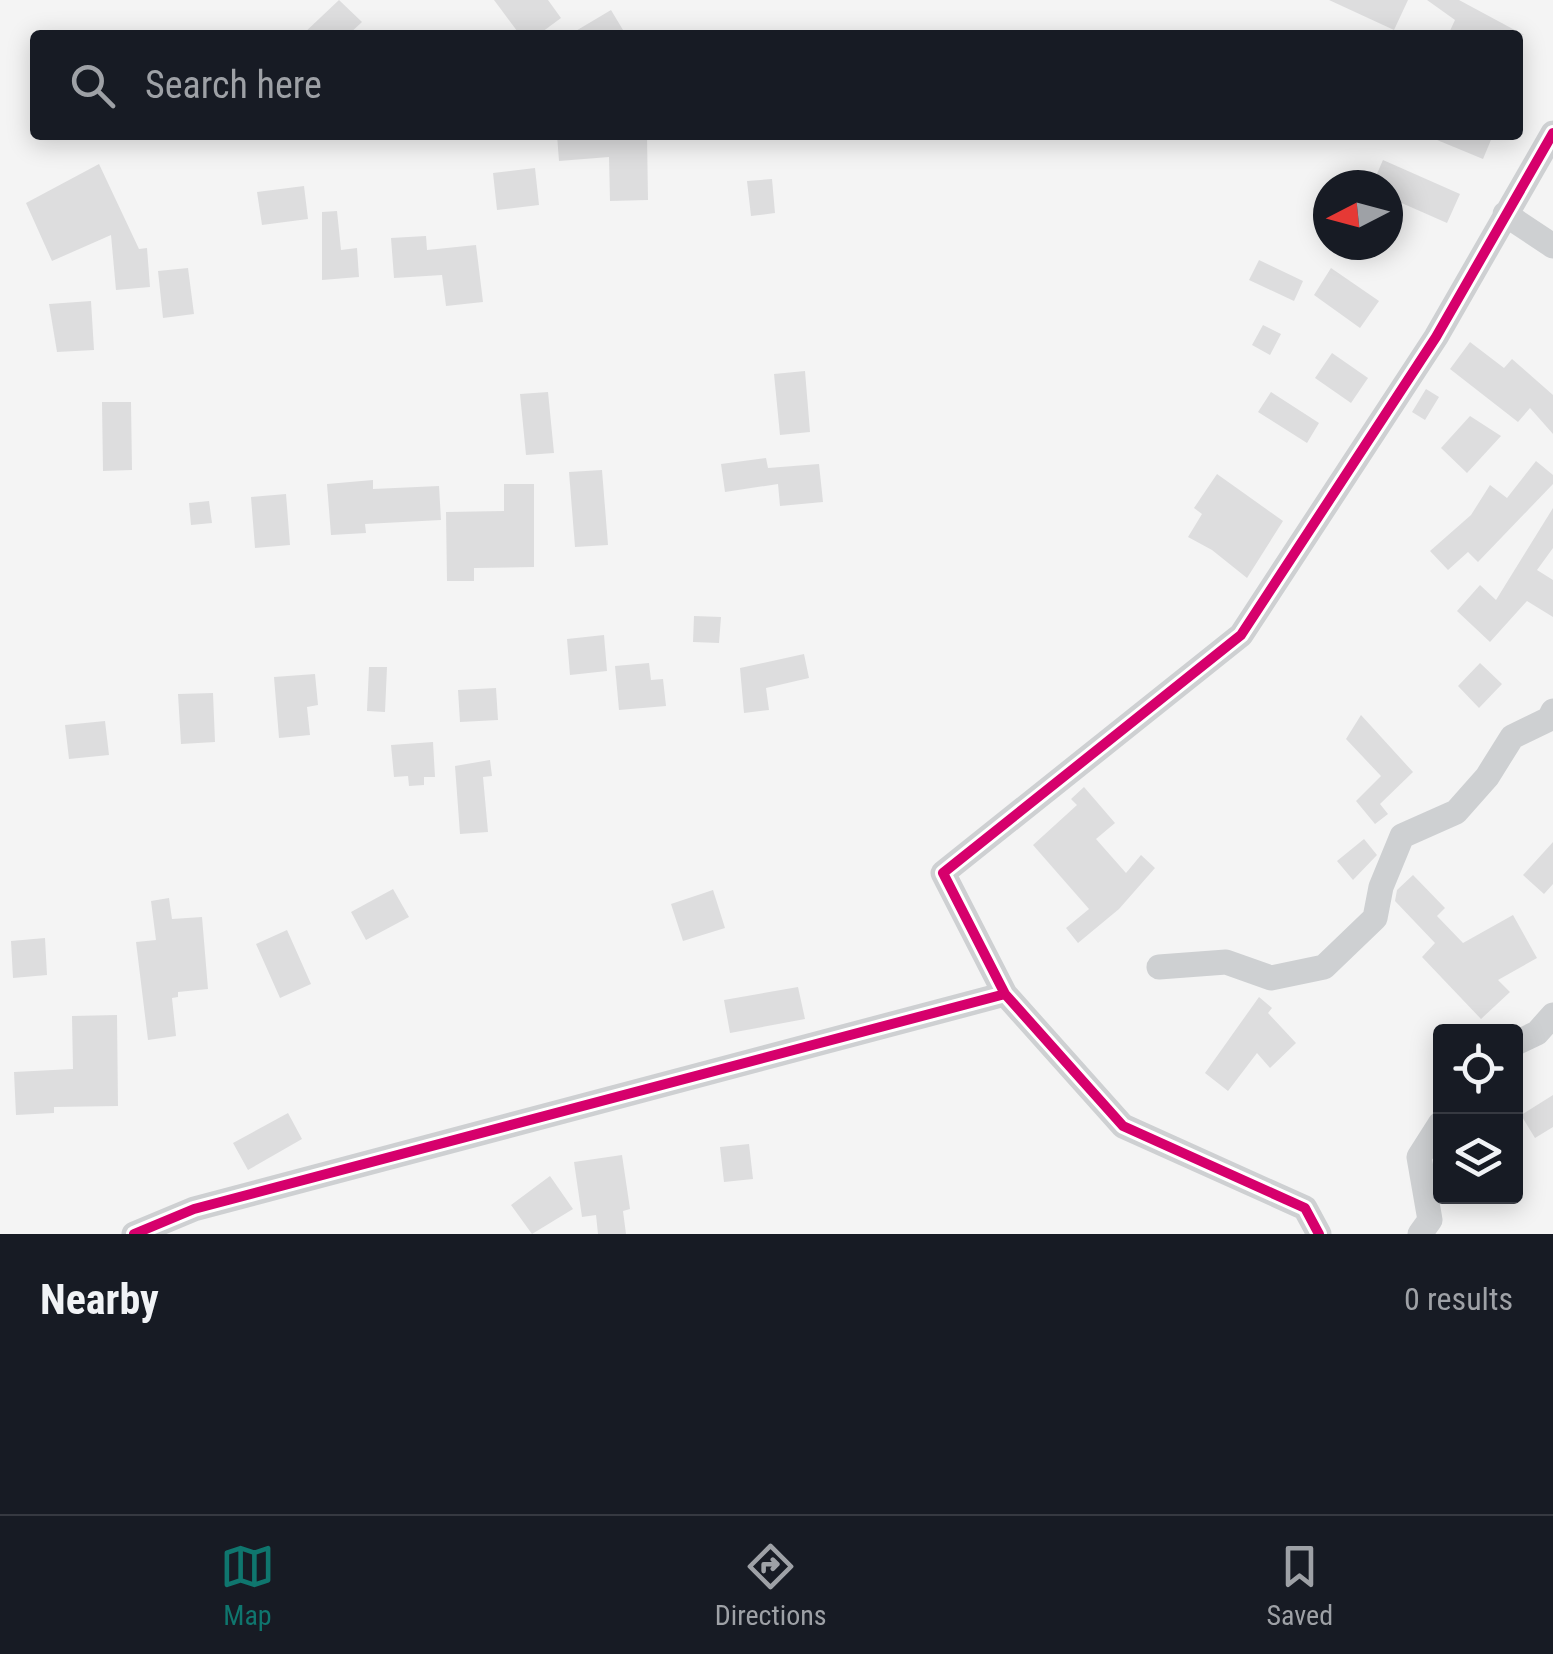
<!DOCTYPE html>
<style>
body{margin:0;font-family:"Roboto Condensed",sans-serif;background:#20242c;color:#f1f3f6}
.controls{position:absolute;right:30px;bottom:30px;display:grid;overflow:hidden;border-radius:10px;box-shadow:0 5px 25px #0003}
.controls button{width:90px;height:90px;display:grid;place-items:center;padding:0;border:0;border-bottom:2px solid #363941;background:#171b24;color:#f1f3f6;font:50px sans-serif}
.compass{position:absolute;left:1313px;top:170px;width:90px;height:90px;border-radius:50%;background:#171b24;box-shadow:0 5px 25px #0003;rotate:264deg}
.list{margin:0;padding:0;list-style:none}
h2{display:flex;justify-content:space-between;align-items:center;height:130px;margin:0;padding:0 40px;font-size:42px}
h2 small{font-size:32px;font-weight:400;color:#9ea1a6}
.icon{flex:none;width:55px;height:55px;fill:none;stroke:currentColor;stroke-width:2;stroke-linecap:round;stroke-linejoin:round}
.map{position:relative;flex:none;width:1553px;height:1234px;overflow:hidden}
.search{position:absolute;background:#171b24;box-shadow:0 5px 25px #0003;left:30px;right:30px;top:30px;height:110px;display:flex;align-items:center;gap:25px;box-sizing:border-box;padding:0 35px;border-radius:10px;color:#9ea1a6;font-size:38px}
.sheet{height:280px;background:#171b24}
nav{display:flex;justify-content:space-around;align-items:center;box-sizing:border-box;height:140px;border-top:2px solid #363941;background:#171b24;font-size:28px;color:#9ea1a6}
nav a{display:grid;justify-items:center;gap:5px}
nav .on{color:#0f766e}
.map>svg:first-child{display:block}
</style>
<div class="map">
<svg width="1553" height="1234" viewBox="0 0 1553 1234">
<rect width="100%" height="100%" fill="#f4f4f4"/>
<path fill="#ddddde" d="M 339,0 L 362,22 L 348,35 L 302,35 Z
M 494,0 L 548,0 L 561,18 L 538,35 L 520,35 Z
M 1329,0 L 1408,0 L 1394,30 Z
M 1427,0 L 1459,0 L 1524,35 L 1448,35 L 1455,20 Z
M 611,10 L 626,35 L 569,35 Z
M 557,135 L 647,135 L 648,200 L 610,201 L 609,157 L 559,161 Z
M 1425,135 L 1493,135 L 1483,159 Z
M 1383,160 L 1460,194 L 1447,223 L 1388,197 L 1388,185 L 1372,185 Z
M 99,164 L 139,249 L 147,248 L 150,287 L 116,290 L 111,235 L 52,261 L 26,203 Z
M 535,168 L 539,205 L 497,210 L 493,173 Z
M 772,179 L 775,213 L 751,216 L 747,181 Z
M 304,186 L 308,219 L 262,225 L 257,192 Z
M 337,211 L 341,250 L 357,248 L 359,277 L 322,280 L 322,212 Z
M 426,236 L 427,250 L 476,245 L 483,302 L 446,306 L 442,275 L 394,278 L 391,238 Z
M 1259,260 L 1303,281 L 1294,301 L 1249,280 Z
M 188,268 L 194,314 L 163,318 L 158,271 Z
M 1331,268 L 1379,301 L 1360,328 L 1314,295 Z
M 91,301 L 94,350 L 57,352 L 49,304 Z
M 1263,325 L 1281,334 L 1270,355 L 1252,345 Z
M 1470,342 L 1504,368 L 1512,359 L 1553,395 L 1553,434 L 1530,408 L 1518,422 L 1450,369 Z
M 1332,353 L 1368,378 L 1351,403 L 1315,378 Z
M 805,371 L 810,432 L 780,435 L 774,374 Z
M 1426,389 L 1439,397 L 1425,420 L 1412,412 Z
M 548,392 L 554,453 L 526,455 L 520,394 Z
M 1271,392 L 1319,423 L 1307,443 L 1258,412 Z
M 102,402 L 131,402 L 132,470 L 103,471 Z
M 1470,416 L 1501,436 L 1467,473 L 1441,448 Z
M 766,458 L 768,468 L 819,464 L 823,502 L 780,506 L 778,484 L 725,492 L 721,464 Z
M 1536,461 L 1553,475 L 1553,484 L 1478,562 L 1468,552 L 1448,570 L 1430,551 L 1471,515 L 1490,485 L 1507,498 Z
M 602,470 L 608,545 L 575,547 L 569,472 Z
M 1217,474 L 1283,521 L 1247,578 L 1212,550 L 1188,537 L 1202,514 L 1194,508 Z
M 373,480 L 373,489 L 439,486 L 441,520 L 365,524 L 366,533 L 331,535 L 327,484 Z
M 504,484 L 534,484 L 534,567 L 474,568 L 474,581 L 447,581 L 446,512 L 504,511 Z
M 286,494 L 290,545 L 255,548 L 251,497 Z
M 209,501 L 212,523 L 191,525 L 189,503 Z
M 1553,508 L 1553,548 L 1537,570 L 1553,580 L 1553,617 L 1527,601 L 1490,642 L 1457,611 L 1480,585 L 1496,600 Z
M 694,616 L 721,617 L 719,643 L 693,642 Z
M 604,635 L 607,671 L 570,675 L 567,639 Z
M 804,654 L 809,678 L 766,688 L 769,710 L 744,713 L 740,668 Z
M 649,663 L 651,680 L 663,679 L 666,706 L 619,710 L 615,666 Z
M 1480,663 L 1502,684 L 1479,708 L 1458,686 Z
M 369,667 L 387,667 L 385,712 L 367,711 Z
M 315,674 L 318,705 L 307,707 L 310,735 L 279,738 L 274,677 Z
M 496,688 L 498,720 L 460,722 L 458,690 Z
M 213,693 L 215,742 L 181,744 L 178,694 Z
M 1361,715 L 1413,772 L 1380,804 L 1388,814 L 1375,824 L 1356,801 L 1381,776 L 1346,739 Z
M 105,721 L 109,755 L 69,759 L 65,725 Z
M 433,742 L 435,777 L 424,777 L 424,785 L 409,786 L 408,776 L 394,777 L 391,745 Z
M 490,760 L 492,776 L 483,777 L 488,832 L 460,834 L 455,766 Z
M 1084,787 L 1115,823 L 1096,839 L 1126,873 L 1141,855 L 1155,868 L 1119,909 L 1078,943 L 1066,928 L 1089,909 L 1033,845 L 1077,805 L 1071,799 Z
M 1364,839 L 1377,855 L 1353,880 L 1337,861 Z
M 1553,842 L 1553,884 L 1544,894 L 1523,875 Z
M 1413,875 L 1445,908 L 1437,916 L 1463,943 L 1513,915 L 1537,958 L 1498,980 L 1510,992 L 1481,1019 L 1422,957 L 1435,943 L 1395,901 L 1397,890 Z
M 393,889 L 409,917 L 366,940 L 351,912 Z
M 713,890 L 725,928 L 683,941 L 671,904 Z
M 169,898 L 172,919 L 202,917 L 208,989 L 178,992 L 178,997 L 172,998 L 176,1036 L 148,1040 L 136,942 L 156,940 L 151,901 Z
M 287,930 L 311,984 L 280,998 L 256,944 Z
M 45,938 L 47,975 L 13,978 L 11,941 Z
M 798,987 L 805,1019 L 730,1033 L 724,1000 Z
M 1259,997 L 1272,1008 L 1268,1013 L 1296,1043 L 1270,1068 L 1257,1053 L 1228,1091 L 1205,1073 Z
M 117,1015 L 118,1106 L 54,1107 L 54,1113 L 16,1115 L 14,1072 L 73,1069 L 72,1016 Z
M 1553,1095 L 1553,1127 L 1535,1138 L 1521,1115 Z
M 288,1113 L 302,1139 L 248,1170 L 233,1143 Z
M 749,1144 L 753,1179 L 724,1182 L 720,1147 Z
M 622,1155 L 630,1209 L 623,1211 L 626,1234 L 598,1234 L 596,1215 L 582,1217 L 574,1162 Z
M 550,1176 L 573,1209 L 532,1234 L 511,1205 Z"/>
<g fill="none" stroke-linecap="round" stroke-linejoin="round">
<path stroke="#ced0d2" stroke-width="25" d="M 1505,214 L 1553,246
M 1159,967 L 1226,962 L 1271,978 L 1324,967 L 1375,918 L 1381,887 L 1402,836 L 1456,812 L 1487,777 L 1512,737 L 1549,719 L 1553,711
M 1005,994 L 943,873 L 1241,635 L 1436,337 L 1553,133
M 1516,1043 L 1537,1033 L 1553,1015
M 134,1234 L 194,1209 L 1005,994 L 1123,1126 L 1305,1208 L 1319,1234
M 1420,1234 L 1430,1220 L 1419,1157 L 1440,1124"/>
<g stroke="#fff" stroke-width="16">
<path id="cycleway" d="M 1005,994 L 943,873 L 1241,635 L 1436,337 L 1553,133
M 134,1234 L 194,1209 L 1005,994 L 1123,1126 L 1305,1208 L 1319,1234"/>
</g>
<use href="#cycleway" stroke="#d6006c" stroke-width="10"/>
</g>
</svg>
<div class="controls">
<button><svg class="icon" aria-label="locate" viewBox="0 0 24 24"><circle cx="12" cy="12" r="6"/><path d="M12 2v4M12 18v4M2 12h4M18 12h4"/></svg></button>
<button><svg class="icon" aria-label="layers" viewBox="0 0 24 24"><path d="M12 4l9 5-9 5-9-5zM3 14l9 5 9-5"/></svg></button>
</div>
<svg class="compass" viewBox="-18 -18 36 36"><path d="M0-13l5 13h-10z" fill="#e53935"/><path d="M0 13l5-13h-10z" fill="#9ea1a6"/></svg>
<div class="search"><svg class="icon" aria-label="search" viewBox="0 0 24 24"><circle cx="10" cy="10" r="6"/><path d="M15 15l6 6"/></svg>Search here</div>
</div>
<section class="sheet">
<h2>Nearby<small>0 results</small></h2>
<ul class="list">
</ul>
</section>
<nav>
<a class="on"><svg class="icon" aria-label="map" viewBox="0 0 24 24"><path d="M3 6l6-2 6 2 6-2v14l-6 2-6-2-6 2zM9 4v14M15 6v14"/></svg>Map</a>
<a><svg class="icon" aria-label="directions" viewBox="0 0 24 24"><path d="M12 3l9 9-9 9-9-9zM9 14v-3h6M13 9l2 2-2 2"/></svg>Directions</a>
<a><svg class="icon" aria-label="saved" viewBox="0 0 24 24"><path d="M7 4h10v16l-5-4-5 4z"/></svg>Saved</a>
</nav>
